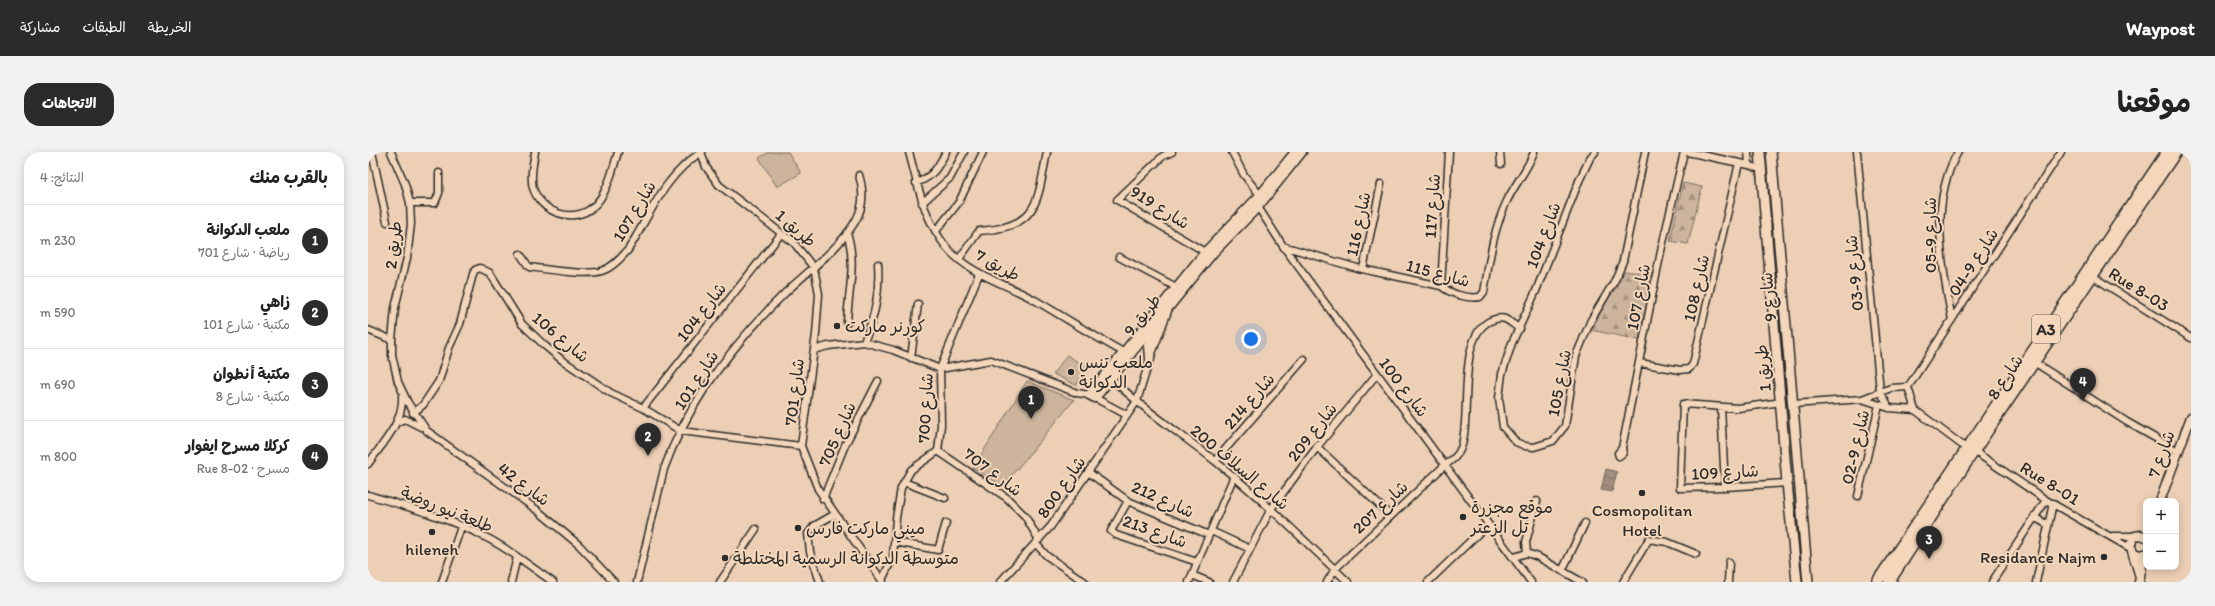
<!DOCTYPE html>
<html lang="ar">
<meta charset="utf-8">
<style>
body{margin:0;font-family:Itim,"Playpen Sans Arabic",sans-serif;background:#f2f2f2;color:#222;direction:rtl}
.controls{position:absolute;right:12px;bottom:12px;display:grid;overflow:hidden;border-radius:8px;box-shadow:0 2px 10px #0003}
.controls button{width:36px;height:36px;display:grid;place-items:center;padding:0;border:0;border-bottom:1px solid #e0e0e0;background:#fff;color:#222;font:20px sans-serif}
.you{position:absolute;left:883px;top:187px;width:14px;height:14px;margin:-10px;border:3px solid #fff;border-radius:50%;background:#1a73e8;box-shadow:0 0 0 6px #1a73e833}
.badge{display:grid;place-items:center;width:26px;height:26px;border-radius:50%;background:#2b2b2b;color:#fff;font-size:13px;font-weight:700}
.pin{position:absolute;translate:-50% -33px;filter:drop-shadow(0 1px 2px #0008)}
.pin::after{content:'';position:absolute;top:21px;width:14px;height:12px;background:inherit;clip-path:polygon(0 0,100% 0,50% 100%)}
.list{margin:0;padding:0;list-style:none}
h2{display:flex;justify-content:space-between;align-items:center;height:52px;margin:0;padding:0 16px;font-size:17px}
h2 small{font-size:13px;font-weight:400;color:#767676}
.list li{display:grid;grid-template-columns:26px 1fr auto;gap:12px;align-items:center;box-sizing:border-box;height:72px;padding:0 16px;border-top:1px solid #e0e0e0}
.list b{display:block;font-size:15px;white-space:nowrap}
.list p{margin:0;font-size:13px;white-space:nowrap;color:#767676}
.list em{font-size:13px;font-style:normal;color:#767676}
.map{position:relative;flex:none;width:1823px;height:430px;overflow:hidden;direction:ltr;border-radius:16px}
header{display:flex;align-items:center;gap:24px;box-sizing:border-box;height:56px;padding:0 20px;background:#2b2b2b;color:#fff}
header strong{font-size:19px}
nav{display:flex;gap:22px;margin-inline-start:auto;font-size:14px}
.intro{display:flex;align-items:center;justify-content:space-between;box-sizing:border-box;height:96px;padding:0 24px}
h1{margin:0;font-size:28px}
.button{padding:10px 18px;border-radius:16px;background:#2b2b2b;color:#fff;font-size:14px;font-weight:700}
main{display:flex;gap:24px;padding:0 24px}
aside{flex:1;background:#fff;border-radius:16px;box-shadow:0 2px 10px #0003}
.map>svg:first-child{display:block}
</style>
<header>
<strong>Waypost</strong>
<nav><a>الخريطة</a><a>الطبقات</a><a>مشاركة</a></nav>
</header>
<div class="intro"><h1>موقعنا</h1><a class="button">الاتجاهات</a></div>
<main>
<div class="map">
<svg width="1823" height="430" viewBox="0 0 1823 430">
<defs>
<pattern id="forest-firs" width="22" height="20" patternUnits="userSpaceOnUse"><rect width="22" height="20" fill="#ccb49d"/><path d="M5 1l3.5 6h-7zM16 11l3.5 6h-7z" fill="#a69380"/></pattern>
<pattern id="water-waves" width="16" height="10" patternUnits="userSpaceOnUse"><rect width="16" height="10" fill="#a08e7e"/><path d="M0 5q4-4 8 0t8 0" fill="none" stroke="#837467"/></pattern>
</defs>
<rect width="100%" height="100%" fill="#eccfb4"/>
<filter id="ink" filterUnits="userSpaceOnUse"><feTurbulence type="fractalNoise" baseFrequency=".025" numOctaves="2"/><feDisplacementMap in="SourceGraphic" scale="8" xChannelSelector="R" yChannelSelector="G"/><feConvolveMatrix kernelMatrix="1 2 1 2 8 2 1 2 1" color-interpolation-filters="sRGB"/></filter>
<g filter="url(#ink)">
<path fill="#ccb49d" stroke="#7c7064" d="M 401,0 L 420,0 L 433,21 L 409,35 L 391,6 Z
M 699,203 L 721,217 L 708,233 L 685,222 Z
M 659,229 L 706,248 L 635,334 L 605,316 Z"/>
<path fill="url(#forest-firs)" stroke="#7c7064" d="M 1315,31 L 1334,35 L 1320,92 L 1302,89 Z
M 1256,119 L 1285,122 L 1271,188 L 1223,178 Z"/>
<path fill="url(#water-waves)" stroke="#71665d" d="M 1238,317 L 1249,320 L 1244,340 L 1233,338 Z"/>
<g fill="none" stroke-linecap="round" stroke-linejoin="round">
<g stroke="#2b2b2b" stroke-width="9">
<path id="minor" d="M 4,0 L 19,70
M 23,0 L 37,32 L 42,51 L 43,72 L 39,106 L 27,156 L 24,188 L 24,203 L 30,230 L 40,251 L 59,279 L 169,358 L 211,393 L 246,430
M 167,0 C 165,12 162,25 165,36 C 173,61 205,72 225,55 C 239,43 245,17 250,0
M 333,0 L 338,15 L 351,33 L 426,91 L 446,116 L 451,142 L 448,182 L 433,294 L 450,337 L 515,430
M 541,0 C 550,34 556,68 579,96 C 601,122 636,131 665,147 C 696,165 727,185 759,202
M 804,0 L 795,4 L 749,48 L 837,100
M 864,0 L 876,23 L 892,43
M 1132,0 L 1133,12
M 1227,0 L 1222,6 L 1211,29 L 1168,139 L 1144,191 L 1134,222 L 1131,246 L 1135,275 L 1148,290 L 1157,294 L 1166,295 L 1185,289 L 1197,274 L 1208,204 L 1223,168 L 1247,128 L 1255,109 L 1277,0
M 1319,0 L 1381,13 L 1394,18
M 1380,0 L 1381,13
M 1489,0 L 1512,239 L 1521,256
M 1820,0 L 1823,2
M 548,31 C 566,24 569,16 578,0
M 42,51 L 67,51 L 71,41 L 71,21
M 554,51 L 582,26 L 596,0
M 890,55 L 915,94 L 1163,430
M 568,79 L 591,50 L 615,0
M 479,81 C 489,111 480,140 479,171
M 915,94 L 989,116 L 1073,134 C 1083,142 1099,147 1112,145 L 1116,140 C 1122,107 1124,82 1138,51 C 1146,33 1159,19 1166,0
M 152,102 L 161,115 C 177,117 219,124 233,119 C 242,117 254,105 260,98 C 282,63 297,22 334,0
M 751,105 L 808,135
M 591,107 L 611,79 C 671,75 669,51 679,0
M 995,117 L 1013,32
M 1724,124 L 1823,186
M 1073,134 L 1081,0
M 1584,168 C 1574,114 1561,50 1590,0
M 0,178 L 24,188
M 496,190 C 507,164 512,141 510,112
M 446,198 L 460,194 L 496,190 L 525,198 L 572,217 L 623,208 L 709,241 L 721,243
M 543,206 L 550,152
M 1666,210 L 1759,270 L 1810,299
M 1272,211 L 1312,218 L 1321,217 L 1325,212 L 1371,11
M 741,224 C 773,256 812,281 847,309 C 894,347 937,389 980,430
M 1540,235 L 1693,0
M 727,246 L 759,263
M 1494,247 L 1521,256 L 1547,258 L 1598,296
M 1414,250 L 1370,256 L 1315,252 L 1312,336 L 1357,335 L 1419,331
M 1426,252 L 1494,247 L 1523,236 L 1540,235 L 1547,258
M 1353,255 L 1357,335
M 275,256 L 413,82
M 45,261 L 55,253 L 71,229 L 81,196 L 92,172 L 105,122 L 107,118 L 112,116 L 122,121 L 154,172 L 176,193 L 194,208 L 243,241 L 275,256 L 313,279 L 433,294
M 29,270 L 37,267 L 53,275
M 949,295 L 1023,364
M 1254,296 L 1255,301 L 1251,304 L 1250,301 L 1254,296 L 1293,99 L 1316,0
M 570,299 L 639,346 L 657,364 L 671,388
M 1606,299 L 1678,348 L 1762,396
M 847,309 L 936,207
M 0,312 C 14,292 36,270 34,244
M 720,320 L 760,349 L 841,383
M 536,330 L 577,346
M 0,343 C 41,355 84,367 121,387 C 144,399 164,416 185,430
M 1490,344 L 1511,253
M 455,347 L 477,293 L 510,229
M 760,349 L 743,379 L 748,383 L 829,410
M 1666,365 L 1680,373
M 843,379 L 882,397
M 1745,384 L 1767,384
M 527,390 L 570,398 L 578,371
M 668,392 L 679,404 L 717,430
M 1159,401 L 1158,390 L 1169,349
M 1146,405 L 1159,401 L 1170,405 L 1214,430
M 1194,419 L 1217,371
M 824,423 L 841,430
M 514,428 L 525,405 L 528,366 L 533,336 L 543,318 L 570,299 L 573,273 L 572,217 L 611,122
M 74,430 L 93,375
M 143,430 L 149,405
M 269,430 L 296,317 C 320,250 366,191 417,141 C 441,118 470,98 487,70 C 496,55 496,39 491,23
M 352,430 L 388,377
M 452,430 L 442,400 L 440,382 L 446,374 L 467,362
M 632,430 L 683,374 L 769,249 L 782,207 L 800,159
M 821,430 L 866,324
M 865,430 L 903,357 L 949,295 L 1009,222
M 959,430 L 967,417 L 1077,313 C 1084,308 1090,304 1093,296 C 1104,267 1088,185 1122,169 C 1127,167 1132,165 1137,167 C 1142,169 1147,174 1152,177
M 1060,430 L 1120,372
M 1255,430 L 1281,387 L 1299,390 L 1328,402
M 1360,430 L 1361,410
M 1624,430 L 1678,348
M 1668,430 L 1685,351"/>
</g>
<g stroke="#2b2b2b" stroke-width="11">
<path id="tertiary" d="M 927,0 L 892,43 L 837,100 L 721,243 L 727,246 L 845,101 L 890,55 L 934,0
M 782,207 L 781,193 L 788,174
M 1792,349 L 1823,265
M 1778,385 L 1773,383 L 1767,384 L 1762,393 L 1766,401 L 1772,403 L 1778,402
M 1764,399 L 1772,425
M 1771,430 L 1776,402"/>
</g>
<g stroke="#2b2b2b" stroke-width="12">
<path id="secondary" d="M 1392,0 L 1419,331 L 1429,430
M 1403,0 L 1440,430"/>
</g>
<g stroke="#2b2b2b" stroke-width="13">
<path id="trunk" d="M 1509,430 L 1799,0
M 1521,430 L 1606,299 L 1808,0"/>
</g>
<use href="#minor" stroke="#f4d6ba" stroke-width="6"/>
<use href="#tertiary" stroke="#f4d6ba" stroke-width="8"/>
<use href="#secondary" stroke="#f4d6ba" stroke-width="9"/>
<use href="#trunk" stroke="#f4d6ba" stroke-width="10"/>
</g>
</g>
<g fill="#2b2b2b" stroke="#f4d6ba" stroke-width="1.5">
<circle cx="469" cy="174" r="4"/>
<circle cx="703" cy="220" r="4"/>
<circle cx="1274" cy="341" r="4"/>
<circle cx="1095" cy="365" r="4"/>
<circle cx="430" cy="376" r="4"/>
<circle cx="64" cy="380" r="4"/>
<circle cx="1736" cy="405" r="4"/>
<circle cx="357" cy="406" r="4"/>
</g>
<g text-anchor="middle" stroke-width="4" stroke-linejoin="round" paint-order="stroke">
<rect fill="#f4d6ba" stroke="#675e56" stroke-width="1" x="1664" y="163" width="28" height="28" rx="3"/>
<g font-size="16" font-weight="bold" fill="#2b2b2b">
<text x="1678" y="183">A3</text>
</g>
<g font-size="17" fill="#2b2b2b" stroke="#f4d6ba">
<text transform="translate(1064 54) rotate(-86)" y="6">شارع 117</text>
<text transform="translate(792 55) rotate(32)" y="6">شارع 919</text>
<text transform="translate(266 59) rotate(-59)" y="6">شارع 107</text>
<text transform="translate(990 72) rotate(-78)" y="6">شارع 116</text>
<text transform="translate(428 76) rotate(41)" y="6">طريق 1</text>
<text transform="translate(1175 83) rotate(-69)" y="6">شارع 104</text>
<text transform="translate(1562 83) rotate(-90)" y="6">شارع 9-05</text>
<text transform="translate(25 93) rotate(-83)" y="6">طريق 2</text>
<text transform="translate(1605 110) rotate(-57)" y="6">شارع 9-04</text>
<text transform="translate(630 113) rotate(29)" y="6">7 طريق</text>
<text transform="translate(1070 121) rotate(15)" y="6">شارع 115</text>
<text transform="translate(1486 121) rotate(-95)" y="6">شارع 9-03</text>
<text transform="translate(1328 136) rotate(-77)" y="6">شارع 108</text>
<text transform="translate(1771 137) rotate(32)" y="6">Rue 8-03</text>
<text transform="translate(1270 145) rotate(-79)" y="6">شارع 107</text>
<text transform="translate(1400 145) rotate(-95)" y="6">شارع 9</text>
<text transform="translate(333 160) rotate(-52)" y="6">شارع 104</text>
<text transform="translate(774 163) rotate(-51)" y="6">9 طريق</text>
<text transform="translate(193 185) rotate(40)" y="6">شارع 106</text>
<text transform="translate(1395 216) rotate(-95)" y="6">طريق 1</text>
<text transform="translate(1637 225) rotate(-56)" y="6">شارع 8</text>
<text transform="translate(328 228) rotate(-57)" y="6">شارع 101</text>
<text transform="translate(1191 231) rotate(-79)" y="6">شارع 105</text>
<text transform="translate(1036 235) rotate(53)" y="6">شارع 100</text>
<text transform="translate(426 240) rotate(-83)" y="6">شارع 701</text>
<text transform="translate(881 249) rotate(-49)" y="6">شارع 214</text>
<text transform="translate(557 256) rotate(-87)" y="6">شارع 700</text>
<text transform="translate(944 280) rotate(-52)" y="6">شارع 209</text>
<text transform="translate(469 282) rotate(-66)" y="6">شارع 705</text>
<text transform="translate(1487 295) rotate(-77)" y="6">شارع 9-02</text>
<text transform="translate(1793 302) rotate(-70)" y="6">شارع 7</text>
<text transform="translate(872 315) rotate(40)" y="6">200 شارع السلاف</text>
<text transform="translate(625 320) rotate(37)" y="6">شارع 707</text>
<text transform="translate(1357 320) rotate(-3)" y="6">شارع 109</text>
<text transform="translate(1682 331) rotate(32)" y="6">Rue 8-01</text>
<text transform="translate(156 332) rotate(37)" y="6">شارع 42</text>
<text transform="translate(693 335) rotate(-55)" y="6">800 شارع</text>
<text transform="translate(795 347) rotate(24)" y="6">شارع 212</text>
<text transform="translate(1012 355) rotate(-43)" y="6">شارع 207</text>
<text transform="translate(79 357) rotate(22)" y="6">طلعة نيو روضة</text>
<text transform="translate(787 379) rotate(20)" y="6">شارع 213</text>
</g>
<g font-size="17" fill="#2b2b2b" stroke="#f4d6ba" text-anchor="start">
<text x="477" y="180">كورنر ماركت</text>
<text x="711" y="216">ملعب تنس<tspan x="711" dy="20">الدكوانة</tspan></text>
<text x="1103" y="361">موقع مجزرة<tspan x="1103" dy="20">تل الزعتر</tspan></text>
<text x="1274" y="364" text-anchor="middle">Cosmopolitan<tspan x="1274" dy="20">Hotel</tspan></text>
<text x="438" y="382">ميني ماركت فارس</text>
<text x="64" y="403" text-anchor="middle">hileneh</text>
<text x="1728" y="411" text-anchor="end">Residance Najm</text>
<text x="365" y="412">متوسطة الدكوانة الرسمية المختلطة</text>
</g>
</g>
</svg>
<div class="controls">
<button>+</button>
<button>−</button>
</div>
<div class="you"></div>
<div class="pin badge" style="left:663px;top:267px">1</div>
<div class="pin badge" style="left:280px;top:304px">2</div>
<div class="pin badge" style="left:1561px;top:407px">3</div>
<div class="pin badge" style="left:1715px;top:249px">4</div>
</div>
<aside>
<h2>بالقرب منك<small>النتائج: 4</small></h2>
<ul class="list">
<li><span class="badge">1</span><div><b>ملعب الدكوانة</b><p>رياضة · شارع 701</p></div><em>230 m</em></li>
<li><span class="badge">2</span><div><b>زاهي</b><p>مكتبة · شارع 101</p></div><em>590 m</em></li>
<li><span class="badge">3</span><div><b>مكتبة أنطوان</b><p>مكتبة · شارع 8</p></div><em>690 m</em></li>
<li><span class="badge">4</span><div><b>كركلا مسرح ايفوار</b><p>مسرح · Rue 8-02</p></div><em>800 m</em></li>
</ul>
</aside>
</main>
